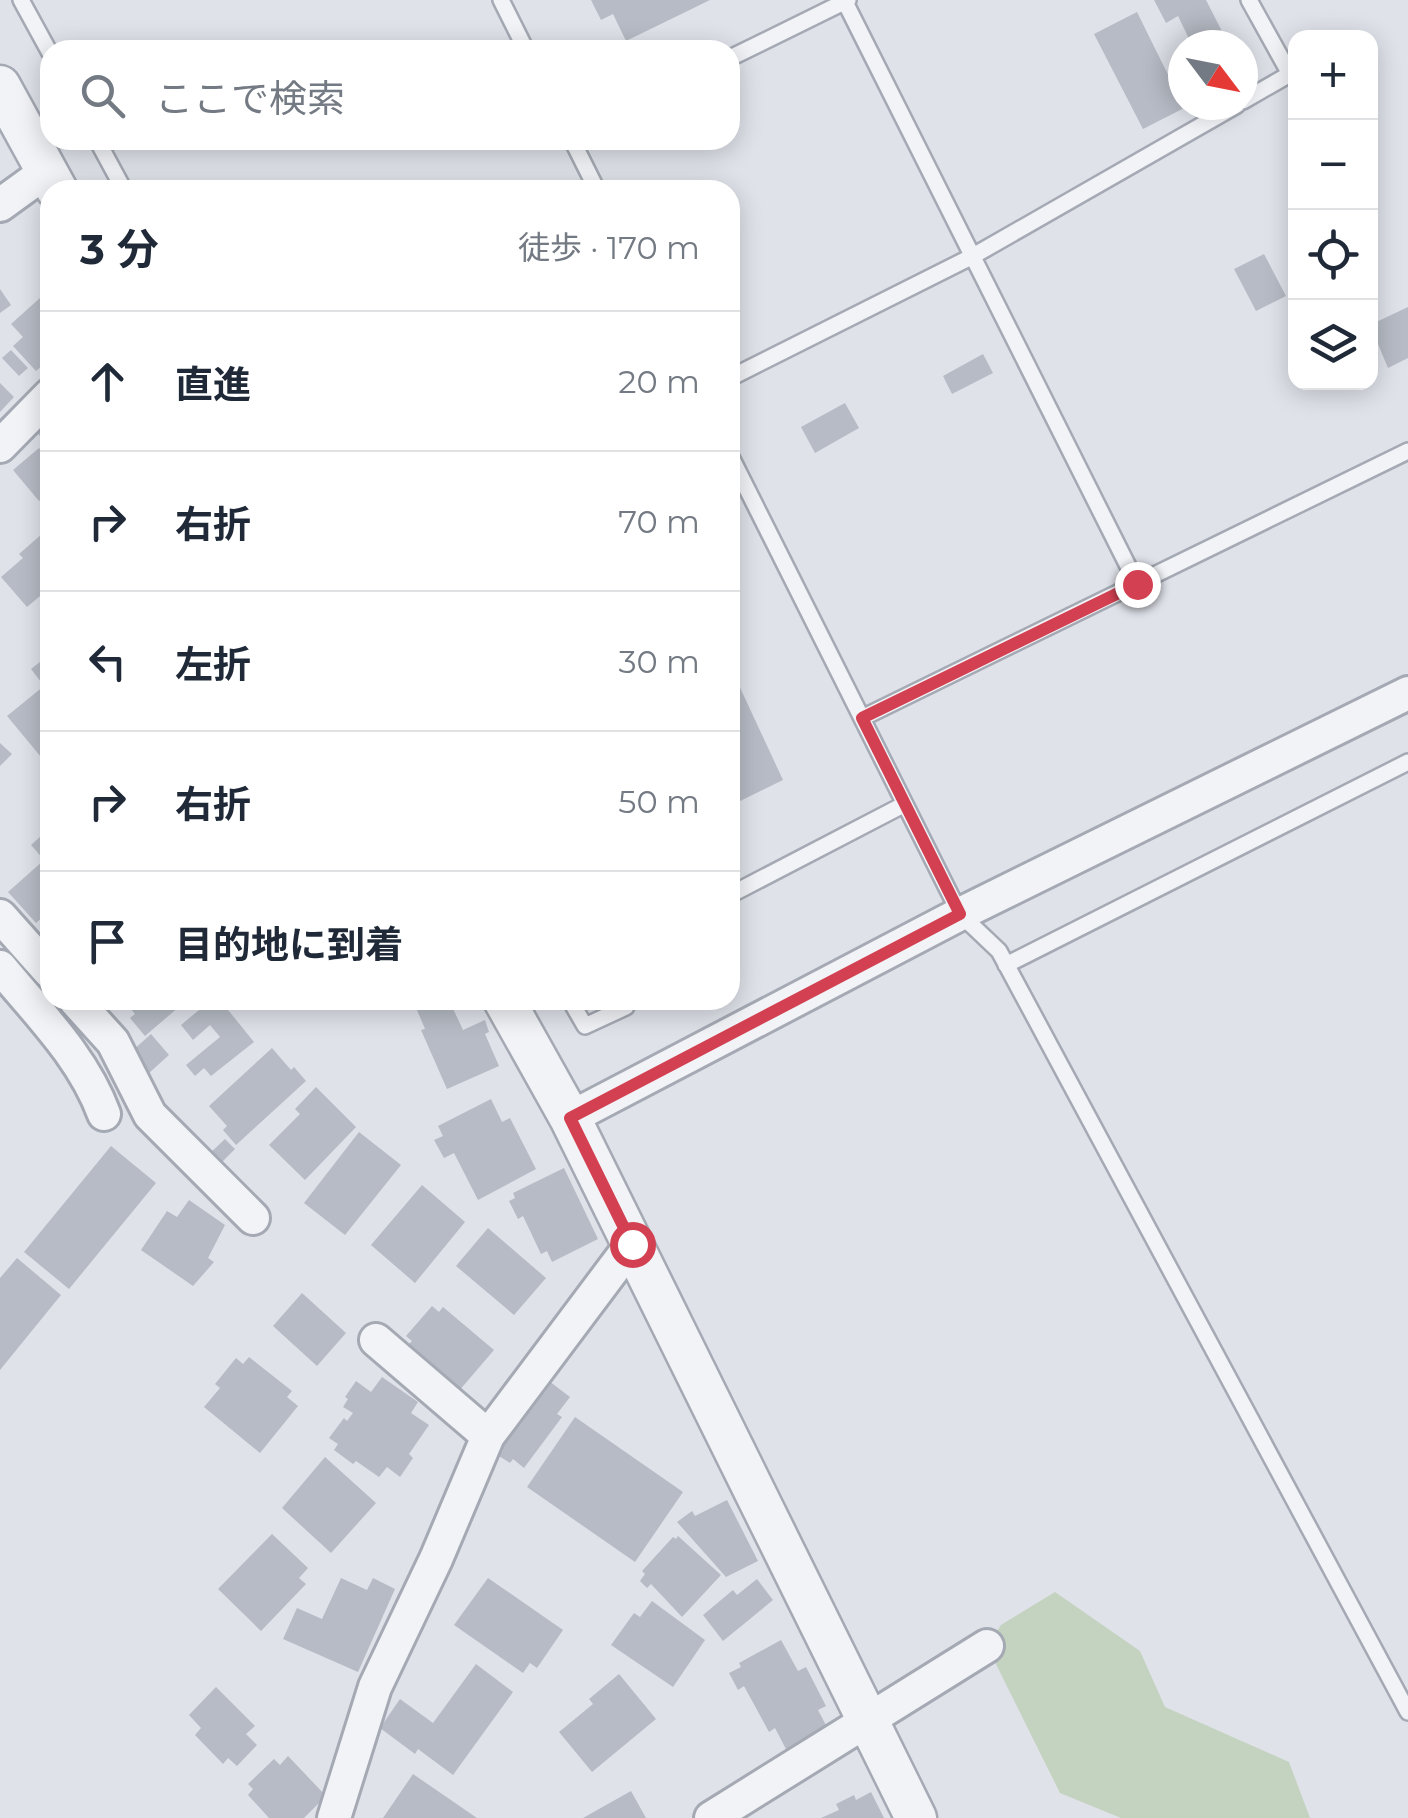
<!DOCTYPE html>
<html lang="ja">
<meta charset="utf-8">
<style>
body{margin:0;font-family:Montserrat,"Noto Sans JP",sans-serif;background:#f2f2f3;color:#1f2937}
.controls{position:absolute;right:30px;top:30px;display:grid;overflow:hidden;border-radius:20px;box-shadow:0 5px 25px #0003}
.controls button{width:90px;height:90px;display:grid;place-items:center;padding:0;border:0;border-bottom:2px solid #e0e1e3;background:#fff;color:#1f2937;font:50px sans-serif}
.compass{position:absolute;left:1168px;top:30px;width:90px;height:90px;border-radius:50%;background:#fff;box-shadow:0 5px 25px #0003;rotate:122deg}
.stop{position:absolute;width:30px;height:30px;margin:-22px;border:8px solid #d24051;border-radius:50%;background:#fff}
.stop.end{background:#d24051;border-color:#fff;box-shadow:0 2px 10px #0008}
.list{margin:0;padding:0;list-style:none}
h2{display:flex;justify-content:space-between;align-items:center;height:130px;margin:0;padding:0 40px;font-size:42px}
h2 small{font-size:32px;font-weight:400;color:#747a83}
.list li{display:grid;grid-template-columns:65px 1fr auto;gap:30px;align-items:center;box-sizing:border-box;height:140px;padding:0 40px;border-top:2px solid #e0e1e3}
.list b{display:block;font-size:38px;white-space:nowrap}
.list em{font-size:32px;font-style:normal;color:#747a83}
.icon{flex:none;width:55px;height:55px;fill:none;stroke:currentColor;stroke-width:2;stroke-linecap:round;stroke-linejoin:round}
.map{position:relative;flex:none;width:1408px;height:1818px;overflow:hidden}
.search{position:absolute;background:#fff;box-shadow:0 5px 25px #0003;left:40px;top:40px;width:700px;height:110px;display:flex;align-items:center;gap:25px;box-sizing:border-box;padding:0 35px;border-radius:30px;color:#747a83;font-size:38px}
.panel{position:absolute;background:#fff;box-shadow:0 5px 25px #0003;left:40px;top:180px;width:700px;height:830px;border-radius:30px}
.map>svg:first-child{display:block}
</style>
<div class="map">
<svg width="1408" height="1818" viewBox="0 0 1408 1818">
<rect width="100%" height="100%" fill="#dfe2e9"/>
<path fill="#c4d3c0" d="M 1055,1592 L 1140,1651 L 1165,1707 L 1289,1762 L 1310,1818 L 1121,1818 L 1060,1793 L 987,1646 L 1001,1625 Z"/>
<path fill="#b6bbc5" d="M 591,0 L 710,0 L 626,41 L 613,14 L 601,20 Z
M 1154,0 L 1206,0 L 1229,45 L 1192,45 L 1178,16 L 1166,23 Z
M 1137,12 L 1183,105 L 1190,105 L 1143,129 L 1094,34 Z
M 1264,254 L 1286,296 L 1256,311 L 1234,269 Z
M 0,289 L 11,305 L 0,313 Z
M 50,289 L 50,359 L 36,371 L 13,346 L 23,337 L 11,324 Z
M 1408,307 L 1408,358 L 1388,368 L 1370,325 Z
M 11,350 L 28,368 L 19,376 L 2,358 Z
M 983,354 L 993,373 L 952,394 L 943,376 Z
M 0,383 L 14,397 L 0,412 Z
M 845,403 L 859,428 L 815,453 L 801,427 Z
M 40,414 L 50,427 L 50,448 L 29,423 Z
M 39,448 L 50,461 L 50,492 L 39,501 L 13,470 Z
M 50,527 L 50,597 L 46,591 L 27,607 L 1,577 L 23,558 L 19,554 Z
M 50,654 L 50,749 L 41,757 L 7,716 L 44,686 L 31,669 Z
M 730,666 L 783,780 L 730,806 Z
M 0,743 L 12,754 L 0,766 Z
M 50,828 L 50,911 L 36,923 L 8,892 L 44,860 L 31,845 Z
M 123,1000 L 187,1000 L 145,1036 L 130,1018 L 135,1014 Z
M 211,1000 L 220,1000 L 254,1042 L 211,1076 L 204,1068 L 195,1076 L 186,1065 L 220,1037 L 210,1025 L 193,1040 L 181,1025 Z
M 440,1000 L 449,1000 L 463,1030 L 485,1020 L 489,1032 L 485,1034 L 499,1066 L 447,1089 L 421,1030 L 425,1029 L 417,1010 Z
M 151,1034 L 169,1055 L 149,1073 L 131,1052 Z
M 272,1048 L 291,1070 L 294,1067 L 306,1081 L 236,1145 L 223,1130 L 227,1126 L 209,1106 Z
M 316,1087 L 356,1127 L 305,1180 L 269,1145 L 300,1114 L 295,1109 Z
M 491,1099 L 502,1122 L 510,1118 L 536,1169 L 478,1200 L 454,1153 L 444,1158 L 434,1140 L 443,1136 L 438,1126 Z
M 359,1132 L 401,1165 L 345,1235 L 304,1203 Z
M 225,1139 L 235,1149 L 217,1167 L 207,1156 Z
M 111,1146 L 156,1183 L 69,1289 L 24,1252 Z
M 564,1168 L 598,1239 L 552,1262 L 547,1251 L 541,1254 L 523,1216 L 518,1219 L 509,1201 L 515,1198 L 513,1193 Z
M 422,1185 L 465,1222 L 415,1283 L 371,1245 Z
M 189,1200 L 225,1225 L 208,1258 L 214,1262 L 193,1286 L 141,1250 L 167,1211 L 177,1217 Z
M 488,1228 L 546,1278 L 514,1315 L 456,1266 Z
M 17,1258 L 61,1295 L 0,1370 L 0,1278 Z
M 302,1293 L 346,1333 L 317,1366 L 273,1326 Z
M 432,1306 L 439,1312 L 443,1307 L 494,1350 L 458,1392 L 405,1348 L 412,1341 L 406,1336 Z
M 249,1357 L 292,1391 L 287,1397 L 298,1406 L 260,1453 L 204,1407 L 220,1388 L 215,1384 L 236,1358 L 243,1364 Z
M 382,1377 L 418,1402 L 411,1413 L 429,1425 L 409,1454 L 413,1458 L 400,1477 L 387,1467 L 379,1477 L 356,1461 L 353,1464 L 334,1450 L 338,1444 L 329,1438 L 344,1418 L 347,1421 L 353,1413 L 343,1407 L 348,1399 L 345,1397 L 356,1381 L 371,1392 Z
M 549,1381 L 570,1397 L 557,1414 L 562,1417 L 524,1468 L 513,1459 L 510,1463 L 499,1456 L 503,1450 L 500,1448 Z
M 575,1417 L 683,1492 L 635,1562 L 527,1487 Z
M 325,1457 L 376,1503 L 331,1553 L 282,1508 Z
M 727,1500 L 758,1561 L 726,1577 L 677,1522 L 692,1511 L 695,1516 Z
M 272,1534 L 308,1568 L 299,1578 L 306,1584 L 261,1631 L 218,1589 Z
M 678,1536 L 721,1575 L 682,1617 L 651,1584 L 647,1588 L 640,1581 L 645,1574 L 642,1571 L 673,1537 L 676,1539 Z
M 341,1578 L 367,1590 L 373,1578 L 395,1589 L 358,1672 L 283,1639 L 297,1608 L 322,1619 Z
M 488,1578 L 563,1630 L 537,1668 L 530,1663 L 523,1673 L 454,1625 Z
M 757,1579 L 773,1600 L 723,1641 L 703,1615 L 733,1590 L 737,1595 Z
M 652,1601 L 705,1640 L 673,1687 L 611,1645 L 634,1613 L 640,1617 Z
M 781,1640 L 798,1671 L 806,1667 L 826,1706 L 818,1710 L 828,1729 L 787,1751 L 775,1728 L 769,1732 L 744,1686 L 738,1690 L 729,1673 L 741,1667 L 739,1663 Z
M 476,1664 L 513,1692 L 453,1775 L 418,1749 L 415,1754 L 380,1728 L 400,1699 L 433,1723 Z
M 619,1674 L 656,1719 L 592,1772 L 559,1732 L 593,1704 L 589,1699 Z
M 216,1687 L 255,1726 L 246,1734 L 257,1745 L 237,1766 L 228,1758 L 223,1764 L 195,1735 L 201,1728 L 189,1715 Z
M 288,1756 L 326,1796 L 304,1818 L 269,1818 L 248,1795 L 253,1789 L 248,1784 L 274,1759 L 280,1765 Z
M 413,1774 L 477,1818 L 383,1818 Z
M 631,1791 L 646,1818 L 583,1818 Z
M 871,1792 L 884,1818 L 821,1818 L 839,1810 L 836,1804 L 854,1795 L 856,1800 Z"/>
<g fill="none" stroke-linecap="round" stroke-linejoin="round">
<g stroke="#a4a9b3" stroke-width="20">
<path id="service" d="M 21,0 L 50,53
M 501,0 L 526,50
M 845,2 L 1137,584
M 730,58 L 848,0
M 1243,101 L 1290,74 L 1249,0
M 97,140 L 124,190
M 572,140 L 597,190
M 730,378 L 973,256 L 1237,105
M 730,455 L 960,914 L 999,951 L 1408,1712
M 862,718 L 1408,451
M 730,895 L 905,804
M 1006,965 L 1408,762
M 570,1000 L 585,1026 L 626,1007 L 623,1000"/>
</g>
<g stroke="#a4a9b3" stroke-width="38">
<path id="minor" d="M 0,205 L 47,171
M 0,446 L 50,395
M 0,916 L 50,972
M 0,967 C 38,1013 83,1057 104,1114
M 75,1000 L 113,1042 L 150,1115 L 253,1218
M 570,1118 L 960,914 L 1408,693
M 376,1340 L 488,1436
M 334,1818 L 375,1687 L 436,1559 L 488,1436 L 632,1244
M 711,1818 L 987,1646"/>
</g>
<g stroke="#a4a9b3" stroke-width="45">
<path id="tertiary" d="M 0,86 L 57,190
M 504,1000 L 570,1118 L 916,1818"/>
</g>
<use href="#service" stroke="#f2f3f7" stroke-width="15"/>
<use href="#minor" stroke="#f2f3f7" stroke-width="32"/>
<use href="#tertiary" stroke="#f2f3f7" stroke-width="40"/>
</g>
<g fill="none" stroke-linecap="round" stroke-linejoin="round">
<path stroke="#d24051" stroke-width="12" d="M 632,1244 L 570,1118 L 960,914 L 862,718 L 1137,584"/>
</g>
</svg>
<div class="controls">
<button>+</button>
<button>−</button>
<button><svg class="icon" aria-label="locate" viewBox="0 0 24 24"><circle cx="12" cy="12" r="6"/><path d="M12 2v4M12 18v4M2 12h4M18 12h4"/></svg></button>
<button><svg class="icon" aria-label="layers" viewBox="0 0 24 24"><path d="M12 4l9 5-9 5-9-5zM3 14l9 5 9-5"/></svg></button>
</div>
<svg class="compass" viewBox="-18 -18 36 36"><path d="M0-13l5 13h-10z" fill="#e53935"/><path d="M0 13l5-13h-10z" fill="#747a83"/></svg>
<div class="stop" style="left:632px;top:1244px"></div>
<div class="stop end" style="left:1137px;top:584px"></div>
<div class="search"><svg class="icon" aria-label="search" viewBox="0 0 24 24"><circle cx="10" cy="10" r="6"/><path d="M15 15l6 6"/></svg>ここで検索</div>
<section class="panel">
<h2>3 分<small>徒歩 · 170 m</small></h2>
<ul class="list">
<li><svg class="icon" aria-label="ahead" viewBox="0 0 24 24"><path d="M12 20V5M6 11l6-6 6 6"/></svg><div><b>直進</b></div><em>20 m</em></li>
<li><svg class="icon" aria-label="right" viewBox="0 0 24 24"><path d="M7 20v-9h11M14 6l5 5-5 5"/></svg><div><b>右折</b></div><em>70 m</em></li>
<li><svg class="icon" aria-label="left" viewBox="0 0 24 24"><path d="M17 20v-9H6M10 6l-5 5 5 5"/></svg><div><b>左折</b></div><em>30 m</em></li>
<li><svg class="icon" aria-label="right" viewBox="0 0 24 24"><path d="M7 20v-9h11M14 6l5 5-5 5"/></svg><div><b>右折</b></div><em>50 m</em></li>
<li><svg class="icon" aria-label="arrive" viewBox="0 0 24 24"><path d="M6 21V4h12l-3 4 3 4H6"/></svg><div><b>目的地に到着</b></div></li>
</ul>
</section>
</div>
